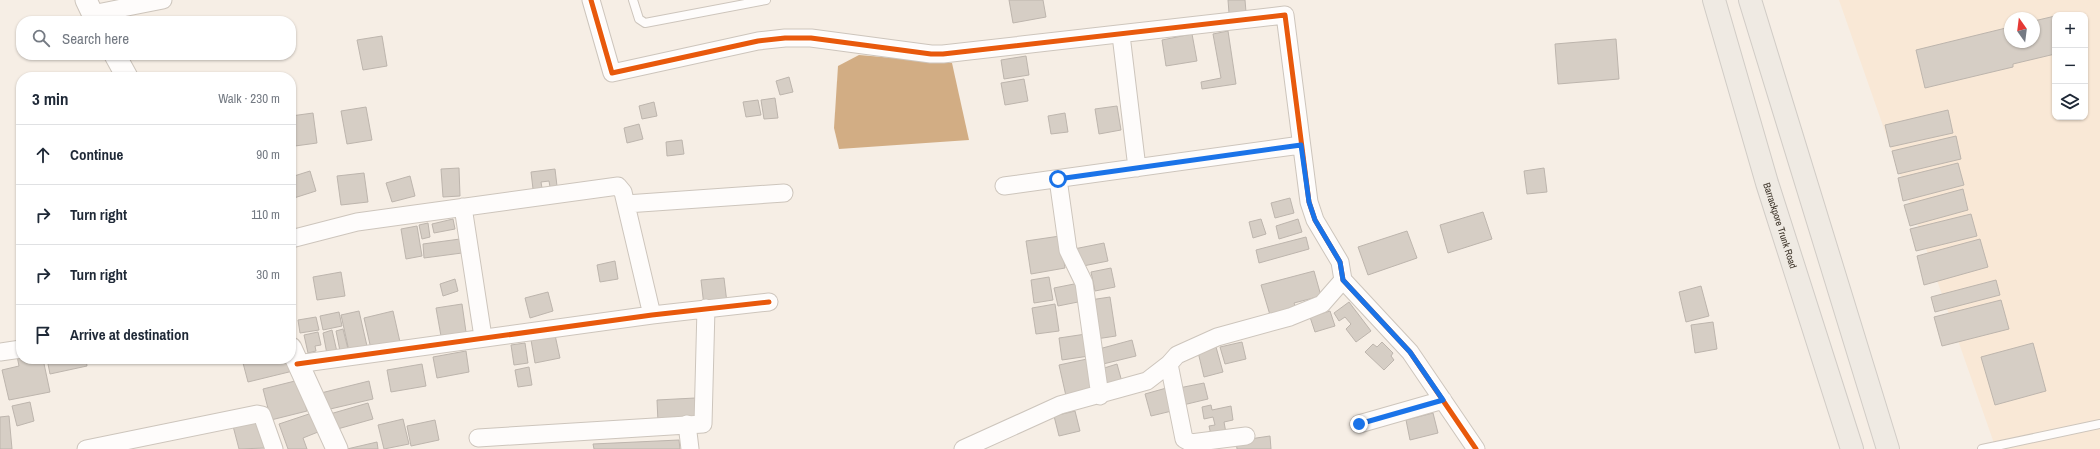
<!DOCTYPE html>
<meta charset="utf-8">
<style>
body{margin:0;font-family:"Archivo Narrow",sans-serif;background:#f2f2f3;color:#1f2937}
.controls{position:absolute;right:12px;top:12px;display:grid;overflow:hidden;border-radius:8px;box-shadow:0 1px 3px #0004}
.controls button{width:36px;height:36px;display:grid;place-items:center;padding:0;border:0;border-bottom:1px solid #e0e1e3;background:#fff;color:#1f2937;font:20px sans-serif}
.compass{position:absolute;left:2004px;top:12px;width:36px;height:36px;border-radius:50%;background:#fff;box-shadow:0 1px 3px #0004;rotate:346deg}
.stop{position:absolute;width:12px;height:12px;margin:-9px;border:3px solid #1a73e8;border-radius:50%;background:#fff}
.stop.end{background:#1a73e8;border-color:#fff;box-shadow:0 1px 4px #0008}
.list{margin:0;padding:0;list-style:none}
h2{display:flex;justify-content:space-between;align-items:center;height:52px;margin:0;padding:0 16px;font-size:17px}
h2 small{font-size:13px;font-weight:400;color:#747a83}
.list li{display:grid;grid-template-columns:26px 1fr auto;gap:12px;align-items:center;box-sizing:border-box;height:60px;padding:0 16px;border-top:1px solid #e0e1e3}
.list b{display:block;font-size:15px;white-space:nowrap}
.list em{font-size:13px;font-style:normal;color:#747a83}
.icon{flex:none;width:22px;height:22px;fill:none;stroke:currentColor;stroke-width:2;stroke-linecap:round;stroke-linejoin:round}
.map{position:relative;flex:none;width:2100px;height:449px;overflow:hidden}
.search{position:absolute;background:#fff;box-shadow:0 1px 3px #0004;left:16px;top:16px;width:280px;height:44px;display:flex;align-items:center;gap:10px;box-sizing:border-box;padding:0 14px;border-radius:16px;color:#747a83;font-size:15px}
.panel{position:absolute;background:#fff;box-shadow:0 1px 3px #0004;left:16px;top:72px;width:280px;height:292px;border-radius:16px}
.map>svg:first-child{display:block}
</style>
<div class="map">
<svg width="2100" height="449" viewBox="0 0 2100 449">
<rect width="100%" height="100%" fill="#f6eee5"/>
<path fill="#f9e8d6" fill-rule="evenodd" d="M 1839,0 L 2100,0 L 2100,449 L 1996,449 ZM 2055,15 L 2085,15 L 2085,117 L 2055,117 ZM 2010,18 L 2034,18 L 2034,42 L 2010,42 Z"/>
<path fill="#d2ad84" d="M 859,55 L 952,63 L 969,140 L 839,149 L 834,128 L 838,66 Z"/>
<path fill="#d6cec5" stroke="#bdb5ad" d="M 1009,0 L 1043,0 L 1046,17 L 1013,23 Z
M 1228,0 L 1245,0 L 1246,12 L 1229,13 Z
M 2055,16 L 2055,54 L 2013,64 L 2013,67 L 1925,88 L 1916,50 L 2010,27 L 2010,42 L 2034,42 L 2034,21 Z
M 1228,31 L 1236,84 L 1202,89 L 1201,82 L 1221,78 L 1213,34 Z
M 1192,34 L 1197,61 L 1166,66 L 1162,40 Z
M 382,36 L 387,66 L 363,70 L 357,40 Z
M 1616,39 L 1619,79 L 1558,84 L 1555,44 Z
M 1026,56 L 1029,75 L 1004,79 L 1001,60 Z
M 789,77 L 793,92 L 780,95 L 776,81 Z
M 1024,79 L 1028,101 L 1005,105 L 1001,83 Z
M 775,98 L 778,118 L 764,119 L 761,100 Z
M 758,100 L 761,115 L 746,117 L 743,102 Z
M 654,102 L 657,116 L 642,119 L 639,106 Z
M 1117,106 L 1121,130 L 1099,134 L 1095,109 Z
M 366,107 L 372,140 L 347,144 L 341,111 Z
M 1948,110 L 1953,133 L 1890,147 L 1885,125 Z
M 313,113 L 317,143 L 295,146 L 291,116 Z
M 1065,113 L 1068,132 L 1051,134 L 1048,116 Z
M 639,124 L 643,139 L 627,143 L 624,128 Z
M 1956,136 L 1961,159 L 1898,174 L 1892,151 Z
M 682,140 L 684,154 L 667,156 L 666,142 Z
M 1958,163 L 1964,185 L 1903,201 L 1898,178 Z
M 459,168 L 460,196 L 443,197 L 441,169 Z
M 1544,168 L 1547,192 L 1527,194 L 1524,171 Z
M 555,169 L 557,186 L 550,187 L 549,181 L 541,182 L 542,188 L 533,189 L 531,172 Z
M 310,171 L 316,191 L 294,198 L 291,189 L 291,177 Z
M 364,173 L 368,202 L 341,205 L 337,176 Z
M 410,176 L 415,196 L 392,202 L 386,183 Z
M 1963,189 L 1968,210 L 1910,226 L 1904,205 Z
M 1290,198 L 1294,213 L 1275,218 L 1271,203 Z
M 1483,212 L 1492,239 L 1448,253 L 1440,225 Z
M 1971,214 L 1977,236 L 1916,251 L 1910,229 Z
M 453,219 L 455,229 L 434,233 L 432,224 Z
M 1261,219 L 1266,234 L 1253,238 L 1249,222 Z
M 1298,219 L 1302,232 L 1279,239 L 1276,226 Z
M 428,223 L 430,237 L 422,239 L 419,225 Z
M 417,226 L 422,256 L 406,259 L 401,229 Z
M 1407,231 L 1417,258 L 1368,275 L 1358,247 Z
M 1060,236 L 1065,268 L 1031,274 L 1026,241 Z
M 1306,237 L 1309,249 L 1259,263 L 1256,250 Z
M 460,239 L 462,253 L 424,258 L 423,244 Z
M 1980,239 L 1988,267 L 1924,285 L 1917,256 Z
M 1104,243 L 1108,261 L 1078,267 L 1074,249 Z
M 615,261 L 618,279 L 600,282 L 597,265 Z
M 1111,268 L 1115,287 L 1095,291 L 1091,272 Z
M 1314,271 L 1321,296 L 1294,303 L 1296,308 L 1270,315 L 1261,285 Z
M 341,272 L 345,296 L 317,300 L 313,277 Z
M 1049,277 L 1053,300 L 1034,303 L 1031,280 Z
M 724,278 L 727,303 L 704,306 L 701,280 Z
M 455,279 L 458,291 L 443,296 L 440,284 Z
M 1996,280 L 2000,295 L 1935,312 L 1931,297 Z
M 1079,283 L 1083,301 L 1058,306 L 1054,288 Z
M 1701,286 L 1709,316 L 1686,322 L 1679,292 Z
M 548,292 L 553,311 L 530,318 L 525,298 Z
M 1110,297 L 1116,336 L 1096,339 L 1090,300 Z
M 2001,300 L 2009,329 L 1942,346 L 1934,317 Z
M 1349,302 L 1371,331 L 1356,342 L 1346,329 L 1351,324 L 1345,317 L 1339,321 L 1334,313 Z
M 462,304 L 466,332 L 441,336 L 436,308 Z
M 1055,304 L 1059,331 L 1036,334 L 1032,308 Z
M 359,311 L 367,346 L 349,351 L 341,315 Z
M 393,311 L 400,342 L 371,349 L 364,318 Z
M 1330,311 L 1335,326 L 1315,332 L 1310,317 Z
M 339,312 L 342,326 L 323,330 L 320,316 Z
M 316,317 L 319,330 L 300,333 L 298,320 Z
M 1713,322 L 1717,349 L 1695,353 L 1691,325 Z
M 343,329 L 348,349 L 340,351 L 336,331 Z
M 332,330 L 337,352 L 327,354 L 323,333 Z
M 318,332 L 321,345 L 315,346 L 316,351 L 308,353 L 304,335 Z
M 1086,334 L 1089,356 L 1062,360 L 1059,338 Z
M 555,335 L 560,358 L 535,363 L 531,340 Z
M 1132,340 L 1136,356 L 1103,364 L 1099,349 Z
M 1242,342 L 1246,359 L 1225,364 L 1220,347 Z
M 1382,342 L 1393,353 L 1391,356 L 1394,360 L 1384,370 L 1365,352 L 1373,344 L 1377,347 Z
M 525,343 L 528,363 L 514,365 L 511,345 Z
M 2033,343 L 2046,391 L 1995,405 L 1981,357 Z
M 1216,347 L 1223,372 L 1204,377 L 1198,352 Z
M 466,351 L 469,372 L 437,378 L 433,357 Z
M 17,356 L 21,356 L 21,359 L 43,359 L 50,392 L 9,400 L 2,370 L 19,366 Z
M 47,359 L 86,359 L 87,366 L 50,374 Z
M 261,359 L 290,359 L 293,371 L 248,382 L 243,363 Z
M 1087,359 L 1094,390 L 1066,396 L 1059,365 Z
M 422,364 L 426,386 L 391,392 L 387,370 Z
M 1117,364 L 1122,382 L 1106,387 L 1101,369 Z
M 529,367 L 532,385 L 518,387 L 515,370 Z
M 299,380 L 307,411 L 271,420 L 263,389 Z
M 369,381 L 373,399 L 326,410 L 321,393 Z
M 1204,383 L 1208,399 L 1183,405 L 1179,388 Z
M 1170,387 L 1176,410 L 1151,416 L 1145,394 Z
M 695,398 L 697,420 L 658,422 L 657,400 Z
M 30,402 L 34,421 L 17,426 L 12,406 Z
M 368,403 L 373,419 L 334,430 L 330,414 Z
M 1211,405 L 1212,410 L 1231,406 L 1233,420 L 1224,422 L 1226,433 L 1211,435 L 1209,426 L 1215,425 L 1213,417 L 1204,419 L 1202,407 Z
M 1075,411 L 1080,431 L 1059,436 L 1054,416 Z
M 312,413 L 318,432 L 303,438 L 307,449 L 288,449 L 279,424 Z
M 1433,413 L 1438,433 L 1410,440 L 1406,420 Z
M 9,416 L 12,449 L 0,449 L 0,417 Z
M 403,419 L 409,444 L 384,449 L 378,425 Z
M 257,420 L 265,448 L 239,449 L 233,426 Z
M 435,420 L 439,440 L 411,446 L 407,426 Z
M 1270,436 L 1271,449 L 1237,449 L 1236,441 Z
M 679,440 L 680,449 L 594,449 L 593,444 Z
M 377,442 L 378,449 L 347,449 Z"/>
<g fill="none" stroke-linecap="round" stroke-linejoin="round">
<g stroke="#cdc5bc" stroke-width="10">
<path id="service" d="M 633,0 L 639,19 L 645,23 L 766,0
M 1982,449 L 2100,424"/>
</g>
<g stroke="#cdc5bc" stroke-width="19">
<path id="minor" d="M 591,0 L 612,73 L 758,41 L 785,38 L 811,38 L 931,54 L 943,54 L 1285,15 L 1309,202 L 1315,220 L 1340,262 L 1343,280 L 1410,352 L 1476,449
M 92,14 L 163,0
M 1121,35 L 1137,168
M 1058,179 L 1068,250 L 1084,283 L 1100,396
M 1004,186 L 1301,145
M 626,204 L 784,193
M 463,207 L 483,337
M 291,239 L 357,222 L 618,186 L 623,192 L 652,315
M 0,352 L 21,349
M 297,364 L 652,315 L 769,302
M 1169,364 L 1184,439 L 1191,443 L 1246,436
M 687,424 L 690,449
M 1359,424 L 1443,400
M 478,438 L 703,424 L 706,308
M 86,449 L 257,414 L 262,415 L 274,449
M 963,449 L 1060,405 L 1147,381 L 1169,364 L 1177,355 L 1217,337 L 1290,317 L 1322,304 L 1343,280"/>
</g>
<g stroke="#cdc5bc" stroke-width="23">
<path id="tertiary" d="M 86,0 L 96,21
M 115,55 L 127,77
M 291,348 L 337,449"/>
</g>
<g stroke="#d1ccc6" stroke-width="24">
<g id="primary">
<path id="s1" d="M 1714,0 L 1767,183 L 1852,449"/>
<path d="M 1750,0 L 1888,449"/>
</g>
</g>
<use href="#service" stroke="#fefcfb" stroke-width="8"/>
<use href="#minor" stroke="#fefcfb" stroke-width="17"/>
<use href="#tertiary" stroke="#fefcfb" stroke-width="21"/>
<use href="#primary" stroke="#efeae3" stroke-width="22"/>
<g stroke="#fff" stroke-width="8">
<path id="cycleway" d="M 591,0 L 612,73 L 758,41 L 785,38 L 811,38 L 931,54 L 943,54 L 1285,15 L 1309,202 L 1315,220 L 1340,262 L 1343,280 L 1410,352 L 1476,449
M 297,364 L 652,315 L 769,302"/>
</g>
<use href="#cycleway" stroke="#e8590c" stroke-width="5"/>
</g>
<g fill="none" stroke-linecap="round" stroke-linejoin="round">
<path stroke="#1a73e8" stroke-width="5" d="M 1058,179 L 1301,145 L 1309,202 L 1315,220 L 1340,262 L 1343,280 L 1410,352 L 1443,400 L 1359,424"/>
</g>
<g text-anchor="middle" stroke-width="3.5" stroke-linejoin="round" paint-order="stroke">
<g font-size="10" fill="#3b3227" stroke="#fff">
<text dy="4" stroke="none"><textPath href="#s1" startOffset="235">Barrackpore Trunk Road</textPath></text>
</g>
</g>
</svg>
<div class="controls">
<button>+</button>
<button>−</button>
<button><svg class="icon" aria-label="layers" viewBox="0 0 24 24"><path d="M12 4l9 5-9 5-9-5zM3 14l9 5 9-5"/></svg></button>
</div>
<svg class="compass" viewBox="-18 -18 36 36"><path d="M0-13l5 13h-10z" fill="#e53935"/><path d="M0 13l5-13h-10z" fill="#747a83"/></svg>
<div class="stop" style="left:1058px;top:179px"></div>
<div class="stop end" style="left:1359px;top:424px"></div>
<div class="search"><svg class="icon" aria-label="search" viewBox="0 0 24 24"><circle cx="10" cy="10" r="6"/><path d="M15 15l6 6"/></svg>Search here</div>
<section class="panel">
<h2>3 min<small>Walk · 230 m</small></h2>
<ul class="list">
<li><svg class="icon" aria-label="ahead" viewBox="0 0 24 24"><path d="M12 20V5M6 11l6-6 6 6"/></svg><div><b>Continue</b></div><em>90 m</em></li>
<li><svg class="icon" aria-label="right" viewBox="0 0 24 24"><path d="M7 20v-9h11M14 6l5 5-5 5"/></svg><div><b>Turn right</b></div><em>110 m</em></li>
<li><svg class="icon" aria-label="right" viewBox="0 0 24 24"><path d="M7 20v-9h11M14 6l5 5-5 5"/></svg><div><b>Turn right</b></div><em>30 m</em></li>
<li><svg class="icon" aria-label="arrive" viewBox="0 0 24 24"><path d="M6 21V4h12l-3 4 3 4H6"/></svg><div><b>Arrive at destination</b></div></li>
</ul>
</section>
</div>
